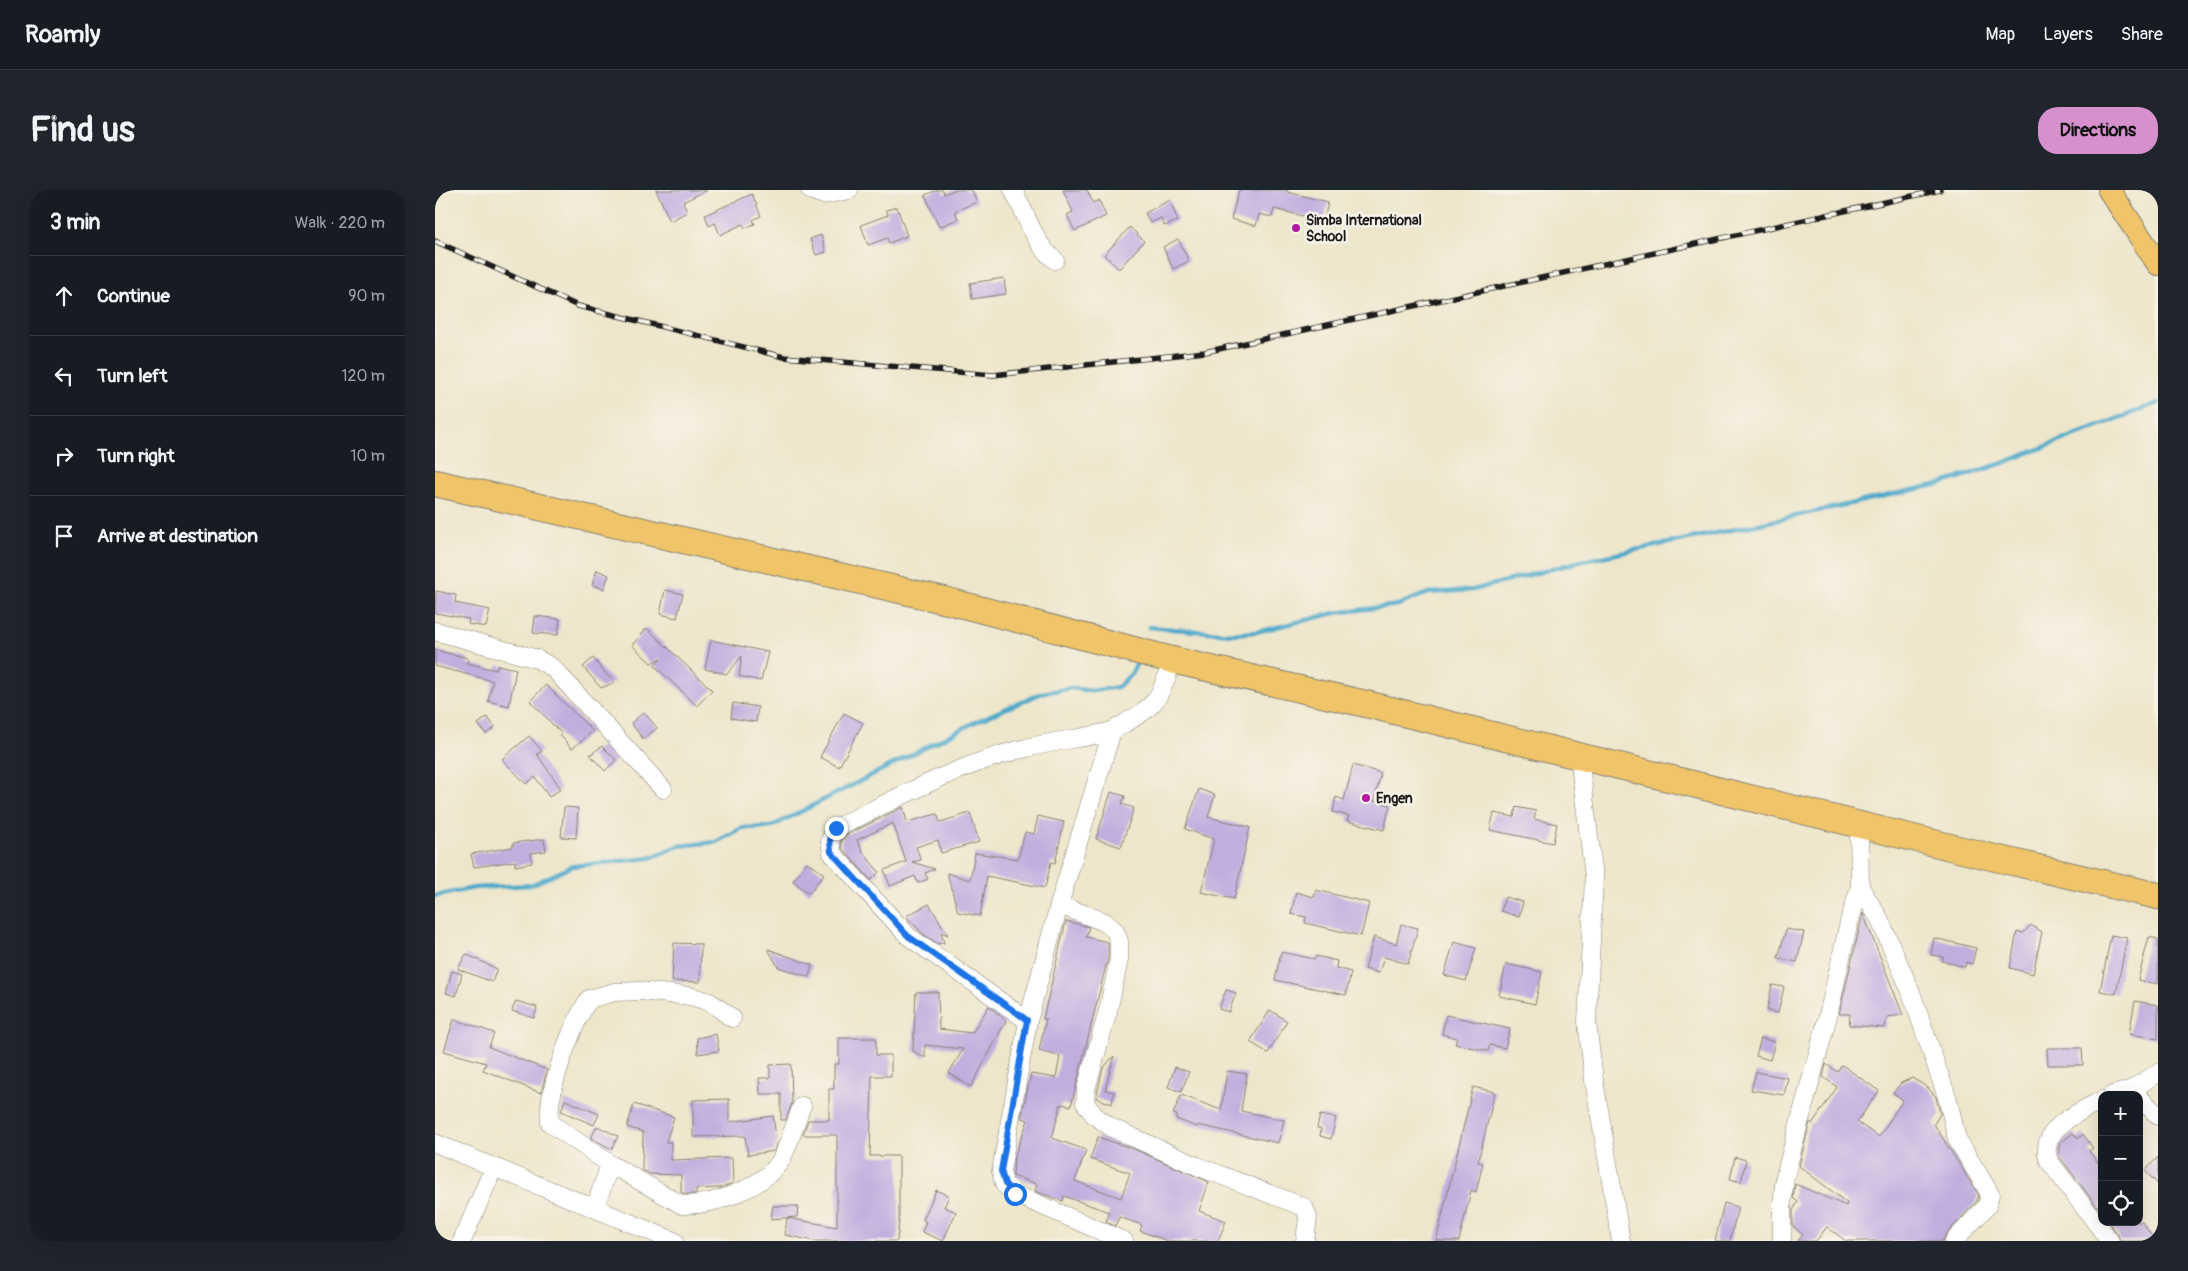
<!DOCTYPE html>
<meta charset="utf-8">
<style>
body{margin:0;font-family:Pangolin,sans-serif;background:#20242c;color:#f1f3f6}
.controls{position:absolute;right:15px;bottom:15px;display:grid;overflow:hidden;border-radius:10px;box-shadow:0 5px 20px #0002}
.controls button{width:45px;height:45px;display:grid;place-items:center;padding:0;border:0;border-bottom:1px solid #363941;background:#171b24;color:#f1f3f6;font:25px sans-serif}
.stop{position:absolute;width:15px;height:15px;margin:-11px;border:4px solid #1a73e8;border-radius:50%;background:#fff}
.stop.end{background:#1a73e8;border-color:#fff;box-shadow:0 1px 5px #0008}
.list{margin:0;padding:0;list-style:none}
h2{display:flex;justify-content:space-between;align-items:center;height:65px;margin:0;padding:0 20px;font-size:21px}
h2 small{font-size:16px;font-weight:400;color:#9ea1a6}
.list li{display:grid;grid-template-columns:32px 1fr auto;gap:15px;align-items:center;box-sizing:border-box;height:80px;padding:0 20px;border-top:1px solid #363941}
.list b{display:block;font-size:19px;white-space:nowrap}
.list em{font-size:16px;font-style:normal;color:#9ea1a6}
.icon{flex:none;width:28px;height:28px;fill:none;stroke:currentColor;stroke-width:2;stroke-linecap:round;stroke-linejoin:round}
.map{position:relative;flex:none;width:1723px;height:1051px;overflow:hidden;border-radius:20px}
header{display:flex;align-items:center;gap:30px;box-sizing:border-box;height:70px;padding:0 25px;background:#171b24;border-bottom:1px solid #363941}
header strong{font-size:24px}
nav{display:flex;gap:28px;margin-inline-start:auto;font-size:18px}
.intro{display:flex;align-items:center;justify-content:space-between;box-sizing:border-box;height:120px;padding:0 30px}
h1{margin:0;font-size:35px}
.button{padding:12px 22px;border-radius:20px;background:#d690ce;color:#111;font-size:18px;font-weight:700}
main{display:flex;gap:30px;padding:0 30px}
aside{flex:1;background:#171b24;border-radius:20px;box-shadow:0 5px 20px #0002}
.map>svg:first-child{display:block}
</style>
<header>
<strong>Roamly</strong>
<nav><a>Map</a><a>Layers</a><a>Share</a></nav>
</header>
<div class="intro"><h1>Find us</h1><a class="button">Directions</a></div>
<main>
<aside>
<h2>3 min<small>Walk · 220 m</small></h2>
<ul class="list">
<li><svg class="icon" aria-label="ahead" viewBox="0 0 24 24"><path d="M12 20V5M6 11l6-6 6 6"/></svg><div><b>Continue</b></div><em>90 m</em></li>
<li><svg class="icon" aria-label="left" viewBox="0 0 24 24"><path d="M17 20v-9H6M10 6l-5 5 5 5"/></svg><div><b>Turn left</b></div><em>120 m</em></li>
<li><svg class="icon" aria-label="right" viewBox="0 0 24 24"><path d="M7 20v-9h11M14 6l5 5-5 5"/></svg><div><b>Turn right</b></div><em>10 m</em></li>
<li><svg class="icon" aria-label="arrive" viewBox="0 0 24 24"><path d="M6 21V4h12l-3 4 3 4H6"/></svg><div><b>Arrive at destination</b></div></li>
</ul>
</aside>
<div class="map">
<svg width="1723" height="1051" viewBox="0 0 1723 1051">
<rect width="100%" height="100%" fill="#f7f3e8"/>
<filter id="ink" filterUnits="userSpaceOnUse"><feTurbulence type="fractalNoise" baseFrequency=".02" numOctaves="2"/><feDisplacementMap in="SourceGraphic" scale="10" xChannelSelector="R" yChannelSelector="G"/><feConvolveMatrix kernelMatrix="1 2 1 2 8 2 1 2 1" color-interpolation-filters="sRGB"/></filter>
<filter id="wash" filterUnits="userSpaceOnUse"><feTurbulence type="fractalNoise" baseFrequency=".0096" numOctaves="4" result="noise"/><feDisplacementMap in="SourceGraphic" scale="20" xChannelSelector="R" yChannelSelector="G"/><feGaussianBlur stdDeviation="1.12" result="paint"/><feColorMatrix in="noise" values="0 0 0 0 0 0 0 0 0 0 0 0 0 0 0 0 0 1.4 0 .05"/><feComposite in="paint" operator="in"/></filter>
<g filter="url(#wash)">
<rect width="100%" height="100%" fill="#ede6ca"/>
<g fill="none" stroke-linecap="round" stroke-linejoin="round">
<path stroke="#4ca9ca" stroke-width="4.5" d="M 714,437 L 797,444 L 821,442 L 900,423 L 963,415 L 993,403 L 1038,400 L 1143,372 L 1320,335 L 1505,294 L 1568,273 L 1723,213
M 0,706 L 39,698 L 96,695 L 138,676 L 215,668 L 243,656 L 281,652 L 307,638 L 336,637 L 542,531 L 607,503 L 637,498 L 656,501 L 683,497 L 697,483 L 703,470"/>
</g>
<g id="blocks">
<path fill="#c0aedf" d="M 221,0 L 272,0 L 248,12 L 252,22 L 235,31 Z
M 502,0 L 508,0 L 509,4 L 519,0 L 537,0 L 542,12 L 520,21 L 523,29 L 504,37 L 490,5 Z
M 628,0 L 652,0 L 658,13 L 664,10 L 671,26 L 640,41 L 632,25 L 638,22 Z
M 804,0 L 853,0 L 852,2 L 893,12 L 889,31 L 839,19 L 837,27 L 824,24 L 821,36 L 796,29 Z
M 317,4 L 326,26 L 318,30 L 320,34 L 310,38 L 308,34 L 285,45 L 280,33 L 274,36 L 270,25 Z
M 735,10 L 743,31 L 729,36 L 726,28 L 715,33 L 710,23 Z
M 462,17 L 472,46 L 454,53 L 452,48 L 433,55 L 426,35 L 453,25 L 451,20 Z
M 695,37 L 709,51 L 684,79 L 669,65 Z
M 386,45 L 391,62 L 381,65 L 375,49 Z
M 743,49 L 754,71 L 738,79 L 728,57 Z
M 569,88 L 571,104 L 537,109 L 535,93 Z
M 162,380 L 174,385 L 169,399 L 157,395 Z
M 230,400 L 248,404 L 242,428 L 225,424 Z
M 1,401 L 21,405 L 20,413 L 55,420 L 51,437 L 33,434 L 34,429 L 0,423 Z
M 100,426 L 125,429 L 123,445 L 98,443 Z
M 212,438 L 277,500 L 262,516 L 219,475 L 226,468 L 216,473 L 197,455 Z
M 276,450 L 333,462 L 326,491 L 304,486 L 307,466 L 292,484 L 270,479 Z
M 0,460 L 33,468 L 32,473 L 61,480 L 63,475 L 81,479 L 74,516 L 53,511 L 58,491 L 0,476 Z
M 158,468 L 169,482 L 180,492 L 166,498 L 148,477 Z
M 111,495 L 158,541 L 137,559 L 125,545 L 127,544 L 95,511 Z
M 298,513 L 323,517 L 321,532 L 296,528 Z
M 209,522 L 222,538 L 208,549 L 196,533 Z
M 409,523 L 428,533 L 404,577 L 385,567 Z
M 52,527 L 60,537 L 51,544 L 43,534 Z
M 94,546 L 107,561 L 102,564 L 126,599 L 114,607 L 100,587 L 91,594 L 67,569 Z
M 167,556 L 181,570 L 170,581 L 155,565 Z
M 918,575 L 946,583 L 939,611 L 955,615 L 949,640 L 912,631 L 914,626 L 898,622 L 901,607 L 909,610 Z
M 764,599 L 780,605 L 773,627 L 815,637 L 799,709 L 766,702 L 779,649 L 750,639 Z
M 676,602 L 690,606 L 687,614 L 699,618 L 686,657 L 661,649 Z
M 129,617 L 143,618 L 141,648 L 126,647 Z
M 468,617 L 472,632 L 502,624 L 505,632 L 535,623 L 544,652 L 506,663 L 503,650 L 481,657 L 486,670 L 477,672 L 500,679 L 490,683 L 493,689 L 483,693 L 480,686 L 455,696 L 449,680 L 471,672 L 458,633 L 422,650 L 427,661 L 444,682 L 436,690 L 407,658 L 406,652 L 409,646 Z
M 1081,617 L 1101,621 L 1099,629 L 1122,634 L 1118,653 L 1055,640 L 1059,623 L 1079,627 Z
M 603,626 L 629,632 L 620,673 L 616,672 L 610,698 L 552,686 L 545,726 L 523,722 L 512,683 L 535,690 L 540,663 L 583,669 L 590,642 L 599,644 Z
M 109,649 L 111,661 L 96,663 L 97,673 L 80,676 L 80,671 L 39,677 L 36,664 L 78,657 L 78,653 Z
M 372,672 L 389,684 L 374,703 L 358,691 Z
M 881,700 L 934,713 L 926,746 L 870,733 L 871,727 L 856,724 L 861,702 L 879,707 Z
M 1070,707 L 1088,712 L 1084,727 L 1066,721 Z
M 494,714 L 513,745 L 506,742 L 509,753 L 503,754 L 488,744 L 471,726 Z
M 1428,723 L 1468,825 L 1452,827 L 1450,838 L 1414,835 L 1415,824 L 1404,824 Z
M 631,731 L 654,737 L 651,747 L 673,752 L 673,768 L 636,916 L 626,914 L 617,948 L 651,960 L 640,991 L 686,1008 L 695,983 L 655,969 L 663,947 L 699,959 L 774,992 L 764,1021 L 791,1031 L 783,1051 L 733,1051 L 705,1041 L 707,1035 L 684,1027 L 680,1036 L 671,1032 L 674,1022 L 629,1006 L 628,1011 L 602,1002 L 600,1001 L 602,994 L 578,986 L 579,967 L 593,930 L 586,928 L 596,884 L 621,888 L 625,866 L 604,861 L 611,829 L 608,829 Z
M 966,734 L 983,738 L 973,774 L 949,767 L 944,783 L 930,779 L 939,747 L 961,754 Z
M 1596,735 L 1607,742 L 1598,784 L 1575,778 L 1582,742 L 1588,743 Z
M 1351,739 L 1369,742 L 1362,772 L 1343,768 Z
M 1676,745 L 1692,748 L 1681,804 L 1665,801 Z
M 1714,747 L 1723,749 L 1723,794 L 1703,790 Z
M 1499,748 L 1541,758 L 1537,774 L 1531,772 L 1530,777 L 1507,771 L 1508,767 L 1496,765 Z
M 1019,752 L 1041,758 L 1031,791 L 1009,785 Z
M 239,753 L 266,754 L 265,792 L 237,791 Z
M 333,759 L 377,775 L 374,787 L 343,777 Z
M 846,762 L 880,769 L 881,766 L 902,771 L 901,778 L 916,782 L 911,805 L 840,790 Z
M 31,764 L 62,779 L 57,792 L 23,779 Z
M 1071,774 L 1107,782 L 1100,814 L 1064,806 Z
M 17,781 L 27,784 L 21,806 L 11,803 Z
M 1337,795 L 1349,797 L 1343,823 L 1332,821 Z
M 791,800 L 801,803 L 794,822 L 784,819 Z
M 481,802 L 503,802 L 504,839 L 537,843 L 554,816 L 571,831 L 536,897 L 514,883 L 528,859 L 490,855 L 490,868 L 478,861 Z
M 81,811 L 102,817 L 99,828 L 77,821 Z
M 1700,811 L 1723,815 L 1723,849 L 1694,844 Z
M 835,820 L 852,831 L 833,863 L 815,852 Z
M 1011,825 L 1075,839 L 1070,858 L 1055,855 L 1053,861 L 1020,854 L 1022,848 L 1007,844 Z
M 19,829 L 59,843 L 54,857 L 112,880 L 106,903 L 48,880 L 51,873 L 9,861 Z
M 281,844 L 284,861 L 263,864 L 262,848 Z
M 404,848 L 441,848 L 441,865 L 456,865 L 456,886 L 437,886 L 435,966 L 464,966 L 464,1031 L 462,1051 L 379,1051 L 350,1045 L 352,1028 L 402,1037 L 402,945 L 368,945 L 373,930 L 394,930 L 394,899 L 399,899 L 399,874 L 404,874 Z
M 1326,848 L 1340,852 L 1335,870 L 1321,866 Z
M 1612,858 L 1647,858 L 1648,875 L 1613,875 Z
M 679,866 L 670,900 L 679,902 L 677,914 L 661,908 L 668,878 Z
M 356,874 L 357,913 L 351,930 L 346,930 L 346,904 L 325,904 L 324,888 L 335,888 L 335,875 Z
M 1391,874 L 1402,882 L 1407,875 L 1444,901 L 1422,932 L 1444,947 L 1468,910 L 1458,903 L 1466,893 L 1477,888 L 1492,897 L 1501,907 L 1505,924 L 1499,934 L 1544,1006 L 1542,1011 L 1511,1044 L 1508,1051 L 1411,1051 L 1392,1037 L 1381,1051 L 1363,1051 L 1368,1045 L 1358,1036 L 1358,1020 L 1363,1012 L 1358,1008 L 1360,994 L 1411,1016 L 1412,1013 L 1364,976 L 1375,932 L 1377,934 L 1402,897 L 1388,887 Z
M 740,877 L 754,882 L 746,902 L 733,897 Z
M 792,881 L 812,884 L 806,921 L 849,930 L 843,953 L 763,935 L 762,937 L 741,929 L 742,925 L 738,924 L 746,905 L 786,920 Z
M 1321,882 L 1353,888 L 1349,905 L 1316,900 Z
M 1038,897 L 1060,902 L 1043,972 L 1048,973 L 1041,1002 L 1036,1000 L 1024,1051 L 1001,1051 Z
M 294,909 L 294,932 L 338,926 L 342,953 L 339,961 L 313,965 L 310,946 L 258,947 L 258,910 Z
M 130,910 L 164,924 L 159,935 L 126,921 Z
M 199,914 L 239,927 L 231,952 L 236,952 L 236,970 L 297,968 L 298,993 L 285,998 L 261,999 L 261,1004 L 250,1004 L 246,1002 L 246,985 L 215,984 L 207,980 L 208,942 L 192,937 Z
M 885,925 L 901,928 L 896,949 L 885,946 L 886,939 L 882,938 Z
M 162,936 L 183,946 L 177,959 L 156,948 Z
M 1638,943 L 1643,949 L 1648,944 L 1658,958 L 1654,961 L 1667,978 L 1667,1023 L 1624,966 L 1624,954 Z
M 1300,967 L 1311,970 L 1306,992 L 1295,989 Z
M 1723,967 L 1723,994 L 1710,981 Z
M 501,1000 L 514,1006 L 509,1017 L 521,1022 L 508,1051 L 487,1042 L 491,1032 L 488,1030 Z
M 1289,1013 L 1303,1017 L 1295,1051 L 1280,1051 Z
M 338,1016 L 363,1016 L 362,1027 L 336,1029 Z
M 1674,1032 L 1707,1032 L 1720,1051 L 1685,1051 L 1683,1045 Z"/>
</g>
</g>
<g filter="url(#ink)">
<use href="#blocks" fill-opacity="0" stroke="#848173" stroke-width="1"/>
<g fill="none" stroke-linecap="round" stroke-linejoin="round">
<g stroke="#848173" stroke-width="19">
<path id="minor" d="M 375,0 L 389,5 L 414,0
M 578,0 C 591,23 599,54 620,70
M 0,441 L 102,469 L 118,478 L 228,599
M 1144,566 L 1159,687 L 1152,832 L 1159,890 L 1186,1051
M 1425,697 L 1444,728 L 1476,802 L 1513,910 L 1522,949 L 1555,1004 L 1552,1016 L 1519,1051
M 624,715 L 670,732 L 680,741 L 684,751 L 684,770 L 673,821 L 651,899 L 650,913 L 659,925 L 677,938 L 762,976 L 869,1017 L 873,1027 L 870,1051
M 593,831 L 473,746 L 397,663 L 395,650 L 401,638 C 461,609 522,575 587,559 C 617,551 647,549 677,541
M 1677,905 L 1697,899 L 1723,883
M 1704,907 L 1723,926
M 1667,910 C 1648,920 1612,935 1612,959 C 1611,963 1613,968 1614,971 L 1675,1051
M 0,953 L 239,1051
M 175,974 L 247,1015 C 277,1016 325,999 344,973 C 352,962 361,930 367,916
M 160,1018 L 175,974 L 115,933 C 111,902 137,835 154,809 L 180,802 L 204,801 L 255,806 L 275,812 L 297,828
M 27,1051 L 59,977
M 689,1051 L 580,1004 L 569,994 L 566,981 L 593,831 L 624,715 L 677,541 C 717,517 724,516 737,470
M 1347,1051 L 1347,1015 L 1350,986 L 1393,826 L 1414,732 L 1425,697 L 1424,634"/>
</g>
<g stroke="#848173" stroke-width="24">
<path id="major" d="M 1674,0 L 1723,74"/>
</g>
<g stroke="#848173" stroke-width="28">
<path id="highway" d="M 0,293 L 513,411 L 737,470 L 931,514 L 1556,667 L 1723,706"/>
</g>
<use href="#minor" stroke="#fff" stroke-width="18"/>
<use href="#major" stroke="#f0c469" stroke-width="22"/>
<use href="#highway" stroke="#f0c469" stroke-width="26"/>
<g stroke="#1c1c1c" stroke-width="5.5">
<path id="rail" d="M 0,51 L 143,116 L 349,167 L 558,185 L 770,162 L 1505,0"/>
</g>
<use href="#rail" stroke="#f7f3e8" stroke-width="4" stroke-dasharray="11" stroke-linecap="butt"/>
</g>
</g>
<g fill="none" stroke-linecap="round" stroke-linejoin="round" filter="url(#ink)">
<path stroke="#1a73e8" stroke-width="6" d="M 401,638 L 395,650 L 396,662 L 473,746 L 592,830 L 566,981 L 570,994 L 580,1004"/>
</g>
<g fill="#b5179e" stroke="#f7f3e8" stroke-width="2">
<circle cx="861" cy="38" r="5"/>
<circle cx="931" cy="608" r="5"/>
</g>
<g text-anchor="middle" stroke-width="5" stroke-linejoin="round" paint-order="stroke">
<g font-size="14" font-weight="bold" fill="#1c1c1c" stroke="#f7f3e8" text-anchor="start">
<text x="871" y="35">Simba International<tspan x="871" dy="16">School</tspan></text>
<text x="941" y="613">Engen</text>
</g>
</g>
</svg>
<div class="controls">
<button>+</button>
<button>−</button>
<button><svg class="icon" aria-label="locate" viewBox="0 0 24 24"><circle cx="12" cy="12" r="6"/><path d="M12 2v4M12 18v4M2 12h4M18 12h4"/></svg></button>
</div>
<div class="stop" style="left:580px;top:1004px"></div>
<div class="stop end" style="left:401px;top:638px"></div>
</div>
</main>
